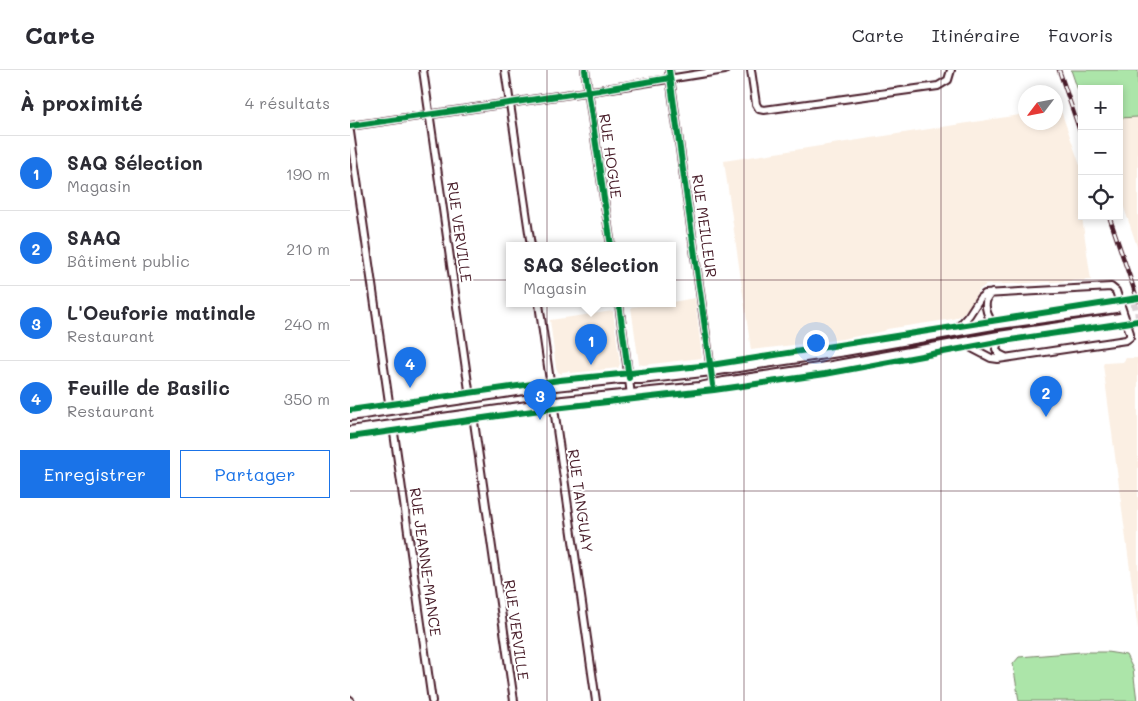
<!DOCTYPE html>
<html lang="fr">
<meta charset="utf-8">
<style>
body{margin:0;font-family:Mali,sans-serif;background:#f7f7f7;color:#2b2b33}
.controls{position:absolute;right:15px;top:15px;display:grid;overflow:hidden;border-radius:0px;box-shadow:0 2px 8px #0003}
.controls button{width:45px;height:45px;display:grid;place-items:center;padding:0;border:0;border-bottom:1px solid #e1e1e2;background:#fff;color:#2b2b33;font:25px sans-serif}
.compass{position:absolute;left:668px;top:15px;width:45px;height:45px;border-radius:50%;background:#fff;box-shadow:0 2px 8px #0003;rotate:238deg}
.you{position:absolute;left:465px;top:272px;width:18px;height:18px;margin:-12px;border:4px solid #fff;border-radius:50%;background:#1a73e8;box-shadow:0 0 0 8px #1a73e833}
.badge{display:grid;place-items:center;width:32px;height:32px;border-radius:50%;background:#1a73e8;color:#fff;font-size:16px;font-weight:700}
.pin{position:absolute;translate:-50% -41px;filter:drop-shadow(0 1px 2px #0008)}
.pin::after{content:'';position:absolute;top:26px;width:18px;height:15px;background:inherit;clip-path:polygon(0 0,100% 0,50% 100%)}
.popup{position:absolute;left:156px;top:172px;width:170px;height:65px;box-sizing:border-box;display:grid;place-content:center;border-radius:0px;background:#fff;filter:drop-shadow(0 1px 4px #0005);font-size:16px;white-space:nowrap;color:#7c7c81}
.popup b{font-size:19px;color:#2b2b33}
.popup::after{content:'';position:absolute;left:50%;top:100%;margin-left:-10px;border:10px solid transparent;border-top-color:#fff}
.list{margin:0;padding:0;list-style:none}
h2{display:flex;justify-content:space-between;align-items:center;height:65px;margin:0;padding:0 20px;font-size:21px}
h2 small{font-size:16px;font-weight:400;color:#7c7c81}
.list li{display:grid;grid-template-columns:32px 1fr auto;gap:15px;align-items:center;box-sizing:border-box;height:75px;padding:0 20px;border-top:1px solid #e1e1e2}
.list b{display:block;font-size:19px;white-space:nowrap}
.list p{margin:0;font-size:16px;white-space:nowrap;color:#7c7c81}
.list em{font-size:16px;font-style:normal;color:#7c7c81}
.actions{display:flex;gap:10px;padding:15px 20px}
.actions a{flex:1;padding:11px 0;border:1px solid #1a73e8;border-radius:0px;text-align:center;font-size:18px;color:#1a73e8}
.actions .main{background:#1a73e8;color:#fff}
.icon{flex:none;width:28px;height:28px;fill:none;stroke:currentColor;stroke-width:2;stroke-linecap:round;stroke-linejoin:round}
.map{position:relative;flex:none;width:788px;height:631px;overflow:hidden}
header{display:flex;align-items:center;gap:30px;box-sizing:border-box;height:70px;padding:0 25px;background:#fff;border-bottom:1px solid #e1e1e2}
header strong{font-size:24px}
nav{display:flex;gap:28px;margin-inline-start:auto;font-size:18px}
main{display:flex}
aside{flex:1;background:#fff}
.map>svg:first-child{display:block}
</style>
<header>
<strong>Carte</strong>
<nav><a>Carte</a><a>Itinéraire</a><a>Favoris</a></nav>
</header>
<main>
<aside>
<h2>À proximité<small>4 résultats</small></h2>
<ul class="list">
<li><span class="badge">1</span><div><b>SAQ Sélection</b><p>Magasin</p></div><em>190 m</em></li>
<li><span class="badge">2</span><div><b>SAAQ</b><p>Bâtiment public</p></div><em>210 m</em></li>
<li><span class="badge">3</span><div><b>L'Oeuforie matinale</b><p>Restaurant</p></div><em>240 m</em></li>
<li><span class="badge">4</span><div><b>Feuille de Basilic</b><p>Restaurant</p></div><em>350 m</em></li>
</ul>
<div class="actions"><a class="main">Enregistrer</a><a>Partager</a></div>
</aside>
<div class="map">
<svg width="788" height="631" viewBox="0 0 788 631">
<rect width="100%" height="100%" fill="#fff"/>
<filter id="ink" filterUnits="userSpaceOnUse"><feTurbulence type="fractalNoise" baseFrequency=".02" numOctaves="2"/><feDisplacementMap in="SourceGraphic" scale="10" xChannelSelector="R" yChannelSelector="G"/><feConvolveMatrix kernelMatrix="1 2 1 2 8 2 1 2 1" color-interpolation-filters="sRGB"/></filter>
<g filter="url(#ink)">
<path fill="#fbefe3" d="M 710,38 L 732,101 L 732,146 L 734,146 L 732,147 L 733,155 L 741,210 L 636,215 L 630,219 L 625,226 L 618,241 L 616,240 L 612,245 L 603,249 L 537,259 L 534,261 L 492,269 L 401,280 L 374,91 L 675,44 L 676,52 L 706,52 L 706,39 Z
M 788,47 L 788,179 L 769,123 L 769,48 Z
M 345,228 L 352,288 L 293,295 L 289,294 L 281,237 L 307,234 L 322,234 L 322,232 Z
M 263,241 L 270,294 L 268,298 L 220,303 L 219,301 L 212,302 L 212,304 L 208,302 L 206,297 L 200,250 Z
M 776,288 L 788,288 L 788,560 L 753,295 L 754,293 L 773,292 Z"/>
<path fill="#ace5a9" stroke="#7b826a" d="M 721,0 L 788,0 L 788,47 L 769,48 L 769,19 L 732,19 L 732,32 Z
M 731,582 L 757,582 L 776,585 L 783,599 L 787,631 L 669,631 L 663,594 L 669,587 Z"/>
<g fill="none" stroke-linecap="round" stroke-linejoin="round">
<path stroke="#dbd2d5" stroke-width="10" stroke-dasharray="10 5" stroke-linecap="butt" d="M 766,237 L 788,233
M 770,249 L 788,247"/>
<g stroke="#4a1f2b" stroke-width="10">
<path id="street" d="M 73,0 L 120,327
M 155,0 L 181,176
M 235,0 L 261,176
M 319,0 L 363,315
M 401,0 L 406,34 L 409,39 L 414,40 L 588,16 L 598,10 L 601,0
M 0,56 L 249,20 L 375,0
M 0,62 L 40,339
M 642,223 C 631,231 637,245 643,254
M 189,234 L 246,631
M 269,234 L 281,325
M 606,260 L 619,245 L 630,228 L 635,224 L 761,217 L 766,221 L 780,263 L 780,267 L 776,270 L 648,289 L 641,288 L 614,274
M 649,267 L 646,279 L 649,284 L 655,287
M 123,345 L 164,631
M 43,356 L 82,631
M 0,630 L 0,631"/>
</g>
<g stroke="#4a1f2b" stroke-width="14">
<path id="primary" d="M 0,345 L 187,317 L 270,308 L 291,308 L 362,300 L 495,280 L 643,254 L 766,237
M 0,362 L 213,332 L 350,318 L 374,313 L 482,297 L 649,267 L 770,249"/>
</g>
<use href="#street" stroke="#fff" stroke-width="6"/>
<use href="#primary" stroke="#fff" stroke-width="10"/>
<g stroke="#4a1f2b" stroke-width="4.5">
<path id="rail" d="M 709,0 L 732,67
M 759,146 L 788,231"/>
</g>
<use href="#rail" stroke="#fff" stroke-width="2.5" stroke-dasharray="8" stroke-linecap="butt"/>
<g stroke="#fff" stroke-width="9">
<path id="cycleway" d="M 235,0 L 261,176
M 319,0 L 363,315
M 0,56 L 249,20 L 320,8
M 269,234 L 279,308
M 0,340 L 210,310 L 361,295 L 788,228
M 0,367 L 204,338 L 364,320 L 475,304 L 647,272 L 788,251"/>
</g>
<use href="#cycleway" stroke="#00873e" stroke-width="6"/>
</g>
</g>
<path fill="none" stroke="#4a1f2b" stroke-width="1" stroke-opacity="0.55" d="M 197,0 L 197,631M 394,0 L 394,631M 591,0 L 591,631M 0,210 L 788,210M 0,421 L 788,421"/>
<g text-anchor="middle" stroke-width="4" stroke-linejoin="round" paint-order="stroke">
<g font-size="15" fill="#4a1f2b" stroke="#fff">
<text transform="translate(260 86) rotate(82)" y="5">RUE HOGUE</text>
<text transform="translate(354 156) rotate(82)" y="5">RUE MEILLEUR</text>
<text transform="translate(109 162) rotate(82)" y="5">RUE VERVILLE</text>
<text transform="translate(230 431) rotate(82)" y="5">RUE TANGUAY</text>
<text transform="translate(75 492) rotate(82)" y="5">RUE JEANNE-MANCE</text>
<text transform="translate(166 560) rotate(82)" y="5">RUE VERVILLE</text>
</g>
</g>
</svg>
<div class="controls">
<button>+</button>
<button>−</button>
<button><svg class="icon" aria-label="locate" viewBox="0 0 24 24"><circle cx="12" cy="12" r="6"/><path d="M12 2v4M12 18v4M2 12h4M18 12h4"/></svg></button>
</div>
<svg class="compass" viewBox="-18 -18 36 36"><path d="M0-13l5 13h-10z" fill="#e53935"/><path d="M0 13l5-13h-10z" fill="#7c7c81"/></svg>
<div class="you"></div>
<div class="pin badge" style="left:241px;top:295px">1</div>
<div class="popup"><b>SAQ Sélection</b>Magasin</div>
<div class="pin badge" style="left:696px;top:347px">2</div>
<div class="pin badge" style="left:190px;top:350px">3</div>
<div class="pin badge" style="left:60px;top:318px">4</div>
</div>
</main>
